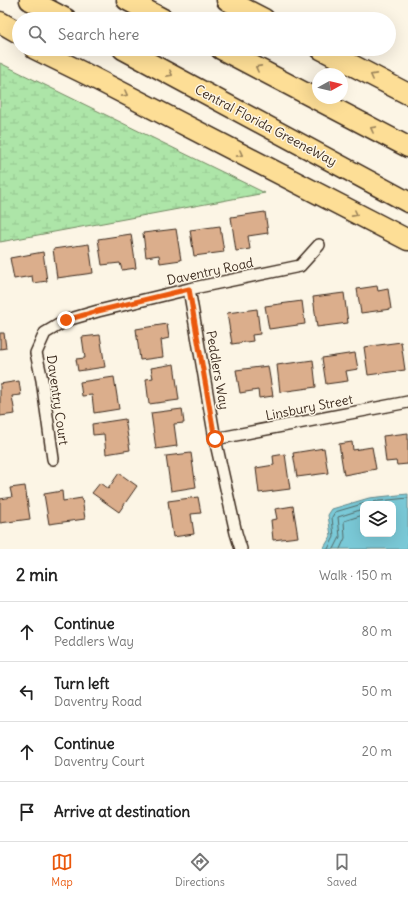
<!DOCTYPE html>
<meta charset="utf-8">
<style>
body{margin:0;font-family:Delius,sans-serif;background:#f6f6f6;color:#222}
.controls{position:absolute;right:12px;bottom:12px;display:grid;overflow:hidden;border-radius:8px;box-shadow:0 4px 16px #0002}
.controls button{width:36px;height:36px;display:grid;place-items:center;padding:0;border:0;border-bottom:1px solid #e0e0e0;background:#fff;color:#222;font:20px sans-serif}
.compass{position:absolute;left:312px;top:68px;width:36px;height:36px;border-radius:50%;background:#fff;box-shadow:0 4px 16px #0002;rotate:82deg}
.stop{position:absolute;width:12px;height:12px;margin:-9px;border:3px solid #ea580c;border-radius:50%;background:#fff}
.stop.end{background:#ea580c;border-color:#fff;box-shadow:0 1px 4px #0008}
.list{margin:0;padding:0;list-style:none}
h2{display:flex;justify-content:space-between;align-items:center;height:52px;margin:0;padding:0 16px;font-size:17px}
h2 small{font-size:13px;font-weight:400;color:#767676}
.list li{display:grid;grid-template-columns:26px 1fr auto;gap:12px;align-items:center;box-sizing:border-box;height:60px;padding:0 16px;border-top:1px solid #e0e0e0}
.list b{display:block;font-size:15px;white-space:nowrap}
.list p{margin:0;font-size:13px;white-space:nowrap;color:#767676}
.list em{font-size:13px;font-style:normal;color:#767676}
.icon{flex:none;width:22px;height:22px;fill:none;stroke:currentColor;stroke-width:2;stroke-linecap:round;stroke-linejoin:round}
.map{position:relative;flex:none;width:408px;height:549px;overflow:hidden}
.search{position:absolute;background:#fff;box-shadow:0 4px 16px #0002;left:12px;right:12px;top:12px;height:44px;display:flex;align-items:center;gap:10px;box-sizing:border-box;padding:0 14px;border-radius:22px;color:#767676;font-size:15px}
.sheet{height:292px;background:#fff}
nav{display:flex;justify-content:space-around;align-items:center;box-sizing:border-box;height:56px;border-top:1px solid #e0e0e0;background:#fff;font-size:11px;color:#767676}
nav a{display:grid;justify-items:center;gap:2px}
nav .on{color:#ea580c}
.map>svg:first-child{display:block}
</style>
<div class="map">
<svg width="408" height="549" viewBox="0 0 408 549">
<defs>
<pattern id="wetland-marsh" width="20" height="14" patternUnits="userSpaceOnUse"><rect width="20" height="14" fill="#ade5a8"/><path d="M1 5h8M5 5V1M11 12h8M15 12V8" fill="none" stroke="#96c590"/></pattern>
</defs>
<rect width="100%" height="100%" fill="#fcf5e5"/>
<filter id="ink" filterUnits="userSpaceOnUse"><feTurbulence type="fractalNoise" baseFrequency=".025" numOctaves="2"/><feDisplacementMap in="SourceGraphic" scale="8" xChannelSelector="R" yChannelSelector="G"/><feConvolveMatrix kernelMatrix="1 2 1 2 8 2 1 2 1" color-interpolation-filters="sRGB"/></filter>
<g filter="url(#ink)">
<path fill="url(#wetland-marsh)" stroke="#748863" d="M 0,63 L 265,193 L 0,242 Z"/>
<path fill="#7ac9d7" stroke="#61898d" fill-rule="evenodd" d="M 408,494 L 408,549 L 323,549 L 331,536 L 328,515 L 332,509 L 369,498 ZM 363,504 L 393,504 L 393,534 L 363,534 Z"/>
<g fill="none" stroke-linecap="round" stroke-linejoin="round">
<path stroke="#546a68" stroke-width="1" d="M 328,549 L 334,537 L 332,517 L 335,512 L 369,502 L 408,498
M 334,549 L 340,537 L 338,517 L 363,509
M 340,549 L 345,538 L 344,521 L 363,515"/>
</g>
<path fill="#dbae8c" stroke="#3b2a1e" d="M 265,212 L 268,233 L 248,236 L 250,249 L 236,251 L 231,217 Z
M 220,226 L 224,252 L 194,256 L 190,230 Z
M 176,229 L 181,260 L 160,263 L 159,255 L 146,257 L 143,233 Z
M 131,234 L 136,268 L 122,270 L 120,263 L 102,265 L 98,239 Z
M 89,244 L 93,273 L 57,278 L 53,249 Z
M 43,252 L 47,281 L 33,283 L 32,276 L 14,279 L 10,258 Z
M 377,286 L 378,291 L 388,289 L 391,309 L 361,313 L 357,289 Z
M 344,293 L 348,323 L 317,327 L 313,297 Z
M 302,301 L 305,324 L 269,329 L 265,306 Z
M 257,309 L 260,334 L 252,335 L 253,341 L 232,344 L 227,313 Z
M 167,324 L 169,338 L 161,340 L 163,357 L 140,360 L 136,329 Z
M 0,333 L 4,333 L 6,348 L 0,349 Z
M 100,335 L 105,367 L 78,371 L 76,359 L 85,358 L 82,337 Z
M 401,342 L 405,370 L 368,375 L 364,347 Z
M 355,353 L 358,369 L 346,371 L 348,381 L 326,384 L 322,358 Z
M 313,360 L 316,387 L 280,392 L 277,365 Z
M 174,364 L 179,400 L 149,404 L 146,379 L 153,378 L 151,368 Z
M 268,366 L 273,396 L 259,398 L 258,390 L 240,393 L 236,370 Z
M 114,377 L 119,409 L 94,413 L 92,395 L 82,396 L 80,382 Z
M 19,381 L 21,395 L 12,396 L 15,414 L 0,416 L 0,384 Z
M 182,409 L 184,423 L 174,424 L 177,446 L 156,449 L 151,413 Z
M 125,419 L 130,450 L 106,454 L 104,434 L 93,435 L 92,424 Z
M 408,433 L 408,464 L 397,465 L 396,461 L 386,462 L 383,436 Z
M 352,442 L 353,450 L 372,447 L 376,469 L 344,475 L 339,444 Z
M 324,448 L 328,473 L 297,477 L 293,453 Z
M 191,453 L 196,487 L 171,491 L 166,456 Z
M 285,454 L 290,489 L 259,493 L 256,468 L 274,465 L 273,456 Z
M 119,473 L 137,486 L 119,512 L 92,493 L 100,483 L 108,489 Z
M 25,486 L 30,519 L 0,523 L 0,499 L 12,497 L 10,488 Z
M 62,491 L 63,501 L 82,498 L 85,519 L 49,524 L 44,494 Z
M 198,497 L 201,513 L 191,514 L 194,534 L 173,537 L 168,501 Z
M 293,506 L 298,537 L 273,540 L 271,520 L 277,519 L 275,509 Z"/>
<g fill="none" stroke-linecap="round" stroke-linejoin="round">
<g stroke="#3b2a1e" stroke-width="14">
<path id="street" d="M 189,289 L 215,439 L 236,533 L 241,549
M 215,439 L 408,402
M 53,459 L 42,380 L 36,353 L 45,333 L 67,320 L 98,311 L 189,289 L 300,266 L 319,245"/>
</g>
<g stroke="#3b2a1e" stroke-width="23">
<path id="highway" d="M 30,0 L 66,19
M 127,0 L 163,19
M 227,0 L 264,19
M 0,22 L 19,33
M 35,49 L 90,76 L 408,240
M 123,49 L 408,202
M 221,49 L 408,147
M 321,49 L 408,94"/>
</g>
<use href="#street" stroke="#fcf5e5" stroke-width="11"/>
<use href="#highway" stroke="#fdde96" stroke-width="20"/>
</g>
<defs><path id="oneway-chevron" d="M-2-3.5L2.5 0L-2 3.5" fill="none" stroke-width="1.6" stroke-linecap="round" stroke-linejoin="round"/></defs>
<g stroke="#9c845a">
<use href="#oneway-chevron" transform="translate(258 68) rotate(-152)"/>
<use href="#oneway-chevron" transform="translate(170 74) rotate(28)"/>
<use href="#oneway-chevron" transform="translate(373 76) rotate(-152)"/>
<use href="#oneway-chevron" transform="translate(125 94) rotate(28)"/>
<use href="#oneway-chevron" transform="translate(373 129) rotate(-152)"/>
<use href="#oneway-chevron" transform="translate(240 154) rotate(28)"/>
<use href="#oneway-chevron" transform="translate(355 214) rotate(28)"/>
</g>
</g>
<g fill="none" stroke-linecap="round" stroke-linejoin="round" filter="url(#ink)">
<path stroke="#ea580c" stroke-width="5" d="M 66,320 L 98,311 L 189,289 L 215,439"/>
</g>
<g text-anchor="middle" stroke-width="3" stroke-linejoin="round" paint-order="stroke">
<g font-size="13" fill="#3b2a1e" stroke="#fcf5e5">
<text transform="translate(266 125) rotate(28)" y="5">Central Florida GreeneWay</text>
<text transform="translate(210 271) rotate(-12)" y="5">Daventry Road</text>
<text transform="translate(218 370) rotate(80)" y="5">Peddlers Way</text>
<text transform="translate(58 400) rotate(82)" y="5">Daventry Court</text>
<text transform="translate(309 407) rotate(-11)" y="5">Linsbury Street</text>
</g>
</g>
</svg>
<div class="controls">
<button><svg class="icon" aria-label="layers" viewBox="0 0 24 24"><path d="M12 4l9 5-9 5-9-5zM3 14l9 5 9-5"/></svg></button>
</div>
<svg class="compass" viewBox="-18 -18 36 36"><path d="M0-13l5 13h-10z" fill="#e53935"/><path d="M0 13l5-13h-10z" fill="#767676"/></svg>
<div class="stop" style="left:215px;top:439px"></div>
<div class="stop end" style="left:66px;top:320px"></div>
<div class="search"><svg class="icon" aria-label="search" viewBox="0 0 24 24"><circle cx="10" cy="10" r="6"/><path d="M15 15l6 6"/></svg>Search here</div>
</div>
<section class="sheet">
<h2>2 min<small>Walk · 150 m</small></h2>
<ul class="list">
<li><svg class="icon" aria-label="ahead" viewBox="0 0 24 24"><path d="M12 20V5M6 11l6-6 6 6"/></svg><div><b>Continue</b><p>Peddlers Way</p></div><em>80 m</em></li>
<li><svg class="icon" aria-label="left" viewBox="0 0 24 24"><path d="M17 20v-9H6M10 6l-5 5 5 5"/></svg><div><b>Turn left</b><p>Daventry Road</p></div><em>50 m</em></li>
<li><svg class="icon" aria-label="ahead" viewBox="0 0 24 24"><path d="M12 20V5M6 11l6-6 6 6"/></svg><div><b>Continue</b><p>Daventry Court</p></div><em>20 m</em></li>
<li><svg class="icon" aria-label="arrive" viewBox="0 0 24 24"><path d="M6 21V4h12l-3 4 3 4H6"/></svg><div><b>Arrive at destination</b></div></li>
</ul>
</section>
<nav>
<a class="on"><svg class="icon" aria-label="map" viewBox="0 0 24 24"><path d="M3 6l6-2 6 2 6-2v14l-6 2-6-2-6 2zM9 4v14M15 6v14"/></svg>Map</a>
<a><svg class="icon" aria-label="directions" viewBox="0 0 24 24"><path d="M12 3l9 9-9 9-9-9zM9 14v-3h6M13 9l2 2-2 2"/></svg>Directions</a>
<a><svg class="icon" aria-label="saved" viewBox="0 0 24 24"><path d="M7 4h10v16l-5-4-5 4z"/></svg>Saved</a>
</nav>
